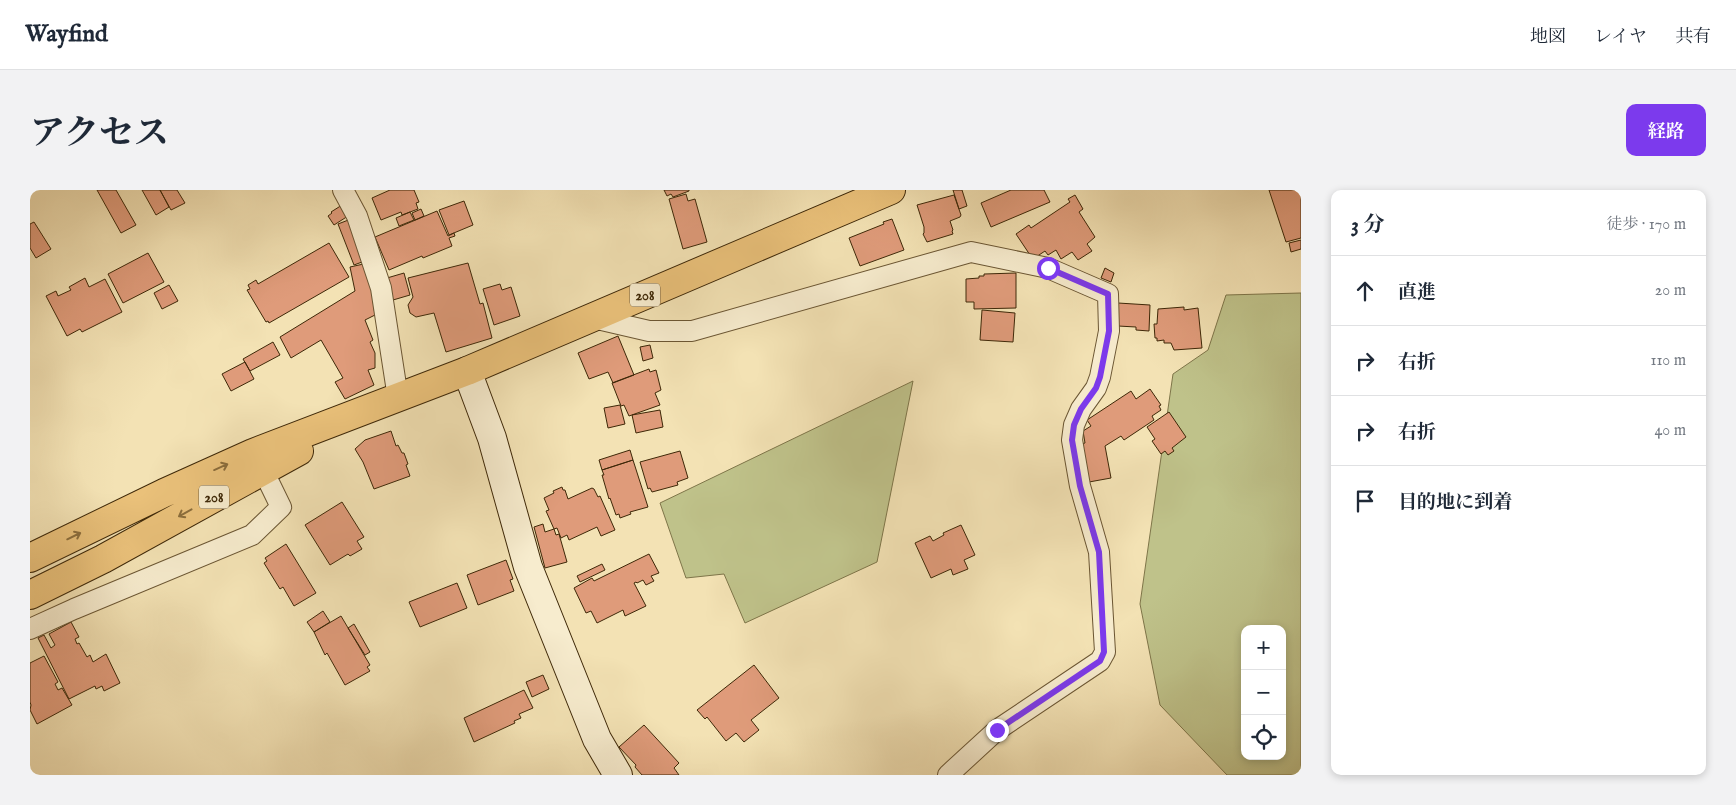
<!DOCTYPE html>
<html lang="ja">
<meta charset="utf-8">
<style>
body{margin:0;font-family:"IM FELL English","Noto Serif JP",serif;background:#f2f2f3;color:#1f2937}
.controls{position:absolute;right:15px;bottom:15px;display:grid;overflow:hidden;border-radius:10px;box-shadow:0 2px 8px #0003}
.controls button{width:45px;height:45px;display:grid;place-items:center;padding:0;border:0;border-bottom:1px solid #e0e1e3;background:#fff;color:#1f2937;font:25px sans-serif}
.stop{position:absolute;width:15px;height:15px;margin:-11px;border:4px solid #7c3aed;border-radius:50%;background:#fff}
.stop.end{background:#7c3aed;border-color:#fff;box-shadow:0 1px 5px #0008}
.list{margin:0;padding:0;list-style:none}
h2{display:flex;justify-content:space-between;align-items:center;height:65px;margin:0;padding:0 20px;font-size:21px}
h2 small{font-size:16px;font-weight:400;color:#747a83}
.list li{display:grid;grid-template-columns:32px 1fr auto;gap:15px;align-items:center;box-sizing:border-box;height:70px;padding:0 20px;border-top:1px solid #e0e1e3}
.list b{display:block;font-size:19px;white-space:nowrap}
.list em{font-size:16px;font-style:normal;color:#747a83}
.icon{flex:none;width:28px;height:28px;fill:none;stroke:currentColor;stroke-width:2;stroke-linecap:round;stroke-linejoin:round}
.map{position:relative;flex:none;width:1271px;height:585px;overflow:hidden;border-radius:10px}
header{display:flex;align-items:center;gap:30px;box-sizing:border-box;height:70px;padding:0 25px;background:#fff;border-bottom:1px solid #e0e1e3}
header strong{font-size:24px}
nav{display:flex;gap:28px;margin-inline-start:auto;font-size:18px}
.intro{display:flex;align-items:center;justify-content:space-between;box-sizing:border-box;height:120px;padding:0 30px}
h1{margin:0;font-size:35px}
.button{padding:12px 22px;border-radius:10px;background:#7c3aed;color:#fff;font-size:18px;font-weight:700}
main{display:flex;gap:30px;padding:0 30px}
aside{flex:1;background:#fff;border-radius:10px;box-shadow:0 2px 8px #0003}
.map>svg:first-child{display:block}
</style>
<header>
<strong>Wayfind</strong>
<nav><a>地図</a><a>レイヤ</a><a>共有</a></nav>
</header>
<div class="intro"><h1>アクセス</h1><a class="button">経路</a></div>
<main>
<div class="map">
<svg width="1271" height="585" viewBox="0 0 1271 585">
<rect width="100%" height="100%" fill="#f3e2b4"/>
<filter id="stains"><feTurbulence type="fractalNoise" baseFrequency=".004" numOctaves="4"/><feColorMatrix values="0 0 0 0 .2 0 0 0 0 .09 0 0 0 0 .02 0 0 0 .5 -.17"/></filter>
<radialGradient id="worn" r=".72"><stop offset=".6" stop-color="#630" stop-opacity="0"/><stop offset="1" stop-color="#630" stop-opacity=".3"/></radialGradient>
<path fill="#bfc28a" stroke="#7e7549" fill-rule="evenodd" d="M 1271,103 L 1271,585 L 1197,585 L 1130,515 L 1110,414 L 1143,184 L 1178,160 L 1196,105 ZM 1215,439 L 1252,439 L 1252,566 L 1215,566 Z
M 883,191 L 847,372 L 715,433 L 694,384 L 656,388 L 630,313 Z"/>
<path fill="#df9b7a" stroke="#3e2808" d="M 67,0 L 86,0 L 106,35 L 91,43 Z
M 112,0 L 130,0 L 139,17 L 126,25 Z
M 130,0 L 147,0 L 155,13 L 141,20 Z
M 360,0 L 384,0 L 389,12 L 386,13 L 388,19 L 372,25 L 371,22 L 351,30 L 342,8 Z
M 634,0 L 659,0 L 659,1 L 643,7 L 641,4 L 637,6 Z
M 923,0 L 932,0 L 937,16 L 929,19 Z
M 981,0 L 1014,0 L 1020,12 L 961,37 L 951,13 Z
M 1239,0 L 1271,0 L 1271,48 L 1256,52 Z
M 656,4 L 658,11 L 665,9 L 677,52 L 653,59 L 639,9 Z
M 924,5 L 931,25 L 930,27 L 920,31 L 923,40 L 922,41 L 923,44 L 897,52 L 893,44 L 894,43 L 894,37 L 887,15 Z
M 1045,5 L 1053,19 L 1049,22 L 1065,47 L 1057,54 L 1062,61 L 1048,70 L 1042,62 L 1031,69 L 1026,60 L 1018,65 L 1015,61 L 1006,67 L 1000,65 L 986,44 L 999,35 L 1001,38 L 1040,12 L 1038,9 Z
M 434,11 L 443,35 L 419,45 L 409,20 Z
M 312,15 L 318,26 L 304,35 L 298,26 L 302,23 L 301,22 Z
M 391,19 L 394,26 L 385,30 L 382,23 Z
M 407,21 L 418,46 L 424,43 L 425,46 L 419,48 L 422,56 L 393,68 L 392,66 L 359,80 L 345,47 Z
M 380,22 L 384,30 L 369,36 L 366,28 Z
M 321,29 L 332,72 L 324,75 L 308,34 Z
M 862,29 L 874,60 L 830,76 L 819,48 L 854,34 L 853,32 Z
M 4,32 L 21,59 L 6,68 L 0,58 L 0,34 Z
M 1271,50 L 1271,59 L 1261,62 L 1259,53 Z
M 299,53 L 319,87 L 239,133 L 238,131 L 236,132 L 217,100 L 220,99 L 218,95 L 226,90 L 228,94 Z
M 118,63 L 134,92 L 93,113 L 78,84 Z
M 338,73 L 345,125 L 335,130 L 343,150 L 340,152 L 345,163 L 345,178 L 338,180 L 344,195 L 315,209 L 305,192 L 313,188 L 291,150 L 261,168 L 250,147 L 325,101 L 320,77 Z
M 438,73 L 450,114 L 453,113 L 462,148 L 416,162 L 404,123 L 386,127 L 380,123 L 378,115 L 383,107 L 378,88 Z
M 1075,78 L 1084,83 L 1081,92 L 1071,88 Z
M 374,83 L 380,105 L 363,110 L 357,88 Z
M 986,83 L 986,118 L 944,119 L 944,112 L 936,112 L 936,89 L 949,88 L 949,86 L 954,86 L 954,84 Z
M 55,88 L 59,97 L 75,89 L 92,122 L 52,142 L 50,139 L 37,146 L 16,106 L 26,101 L 28,106 L 41,100 L 39,97 Z
M 470,94 L 472,100 L 481,97 L 490,126 L 464,135 L 453,99 Z
M 139,95 L 148,111 L 132,119 L 124,103 Z
M 1088,113 L 1120,115 L 1119,141 L 1106,140 L 1106,137 L 1088,136 Z
M 1154,117 L 1154,120 L 1168,118 L 1172,158 L 1144,160 L 1141,153 L 1134,153 L 1134,150 L 1127,151 L 1127,148 L 1125,148 L 1124,134 L 1127,134 L 1128,119 Z
M 952,120 L 985,123 L 983,152 L 950,150 Z
M 588,146 L 604,185 L 583,193 L 578,182 L 559,189 L 548,163 Z
M 243,152 L 250,165 L 220,181 L 213,169 Z
M 620,155 L 623,168 L 613,171 L 610,157 Z
M 215,172 L 224,189 L 201,201 L 192,184 Z
M 619,179 L 620,182 L 626,180 L 631,200 L 625,203 L 630,215 L 599,226 L 594,215 L 591,216 L 582,193 Z
M 1120,199 L 1131,215 L 1129,216 L 1131,220 L 1122,226 L 1124,230 L 1094,250 L 1091,246 L 1075,256 L 1081,288 L 1059,292 L 1051,254 L 1055,253 L 1053,241 L 1061,236 L 1057,230 L 1101,201 L 1106,209 Z
M 590,215 L 595,234 L 578,238 L 574,218 Z
M 630,220 L 633,237 L 606,243 L 602,225 Z
M 1139,222 L 1156,247 L 1142,258 L 1144,261 L 1138,265 L 1135,261 L 1131,264 L 1122,251 L 1125,249 L 1117,237 Z
M 361,241 L 366,256 L 368,255 L 372,263 L 374,263 L 378,274 L 376,275 L 380,286 L 344,299 L 333,272 L 325,259 L 335,250 Z
M 600,260 L 603,270 L 572,280 L 569,270 Z
M 650,261 L 658,288 L 647,292 L 648,295 L 622,302 L 620,298 L 618,299 L 610,272 Z
M 603,270 L 618,317 L 600,322 L 601,324 L 590,328 L 589,324 L 586,325 L 580,308 L 579,309 L 572,285 L 574,285 L 572,280 Z
M 532,297 L 533,300 L 535,300 L 538,309 L 562,298 L 564,299 L 568,307 L 570,306 L 585,340 L 571,346 L 567,337 L 539,350 L 537,345 L 531,348 L 527,338 L 524,339 L 516,321 L 519,320 L 514,308 L 524,303 L 523,301 Z
M 312,312 L 334,347 L 327,351 L 332,359 L 320,366 L 318,364 L 300,375 L 275,335 Z
M 513,334 L 515,342 L 524,339 L 526,345 L 529,344 L 537,372 L 515,378 L 504,337 Z
M 931,335 L 945,365 L 934,370 L 938,379 L 923,385 L 921,379 L 901,388 L 885,353 L 900,346 L 903,351 L 914,345 L 913,343 Z
M 256,354 L 286,403 L 264,416 L 253,397 L 250,399 L 234,373 L 237,371 L 235,368 Z
M 619,364 L 629,383 L 621,386 L 624,391 L 616,395 L 613,390 L 607,393 L 606,392 L 604,393 L 616,416 L 595,426 L 593,420 L 567,433 L 561,421 L 556,423 L 544,398 L 562,388 L 564,391 Z
M 476,370 L 483,389 L 480,390 L 484,401 L 448,415 L 437,385 Z
M 572,374 L 575,380 L 550,392 L 547,386 Z
M 427,393 L 437,418 L 390,437 L 379,412 Z
M 293,421 L 300,432 L 284,442 L 277,432 Z
M 311,426 L 340,475 L 337,477 L 340,481 L 315,495 L 297,463 L 295,465 L 284,442 Z
M 41,432 L 49,447 L 45,449 L 47,454 L 49,453 L 57,467 L 60,465 L 63,472 L 76,464 L 90,493 L 74,501 L 72,496 L 66,499 L 65,496 L 39,509 L 8,448 L 14,445 L 21,458 L 25,455 L 19,444 Z
M 324,434 L 340,462 L 335,465 L 318,438 Z
M 14,466 L 28,492 L 25,494 L 28,500 L 32,498 L 42,515 L 7,534 L 0,520 L 1,515 L 0,512 L 0,473 Z
M 724,475 L 749,508 L 721,530 L 729,540 L 714,552 L 706,543 L 696,551 L 677,527 L 675,529 L 667,520 Z
M 513,485 L 519,499 L 502,507 L 496,492 Z
M 494,500 L 503,518 L 489,524 L 491,528 L 484,531 L 485,533 L 444,552 L 434,528 Z
M 614,535 L 649,573 L 644,578 L 649,585 L 612,585 L 605,577 L 606,575 L 589,557 Z"/>
<g fill="none" stroke-linecap="round" stroke-linejoin="round">
<g stroke="#6b5633" stroke-width="22">
<path id="street" d="M 313,0 L 327,26 L 351,98 L 368,208
M 563,128 L 619,141 L 662,141 L 941,62 L 1018,78 L 1078,104 L 1079,141 L 1070,187 L 1066,198 L 1051,219 L 1044,235 L 1042,250 L 1050,296 L 1069,362 L 1075,462 L 1070,471 L 967,540 L 918,585
M 0,439 L 44,419 L 222,345 L 251,317 L 233,280"/>
</g>
<g stroke="#3e2808" stroke-width="30">
<path id="secondary" d="M 437,181 L 462,248 L 498,377 L 567,549 L 588,585"/>
</g>
<g stroke="#3e2808" stroke-width="30">
<path id="highway" d="M 0,368 L 134,303 L 223,263 L 437,181 L 861,0
M 0,405 L 73,369 L 269,261"/>
</g>
<use href="#street" stroke="#f7ecce" stroke-width="20"/>
<use href="#secondary" stroke="#f7ecce" stroke-width="28"/>
<use href="#highway" stroke="#eac17a" stroke-width="28"/>
</g>
<defs><path id="oneway-shaft" d="M-6 0H5M1.5-3L5.5 0L1.5 3" fill="none" stroke-width="1.6" stroke-linecap="round" stroke-linejoin="round" transform="scale(1.25)"/></defs>
<g stroke="#8b6d3b">
<use href="#oneway-shaft" transform="translate(191 277) rotate(-24)"/>
<use href="#oneway-shaft" transform="translate(155 323) rotate(151)"/>
<use href="#oneway-shaft" transform="translate(44 346) rotate(-26)"/>
</g>
<g fill="none" stroke-linecap="round" stroke-linejoin="round">
<path stroke="#7c3aed" stroke-width="6" d="M 967,540 L 1070,471 L 1074,462 L 1069,362 L 1050,296 L 1042,250 L 1044,235 L 1051,219 L 1066,198 L 1070,187 L 1079,141 L 1078,104 L 1018,78"/>
</g>
<g text-anchor="middle" stroke-width="5" stroke-linejoin="round" paint-order="stroke">
<g fill="#f7ecce" stroke="#766343" stroke-width="1">
<rect x="600" y="93.5" width="30" height="23" rx="4"/>
<rect x="169" y="295.5" width="30" height="23" rx="4"/>
</g>
<g font-size="14" font-weight="bold" fill="#3e2808">
<text x="615" y="110">208</text>
<text x="184" y="312">208</text>
</g>
</g>
<rect width="100%" height="100%" filter="url(#stains)"/>
<rect width="100%" height="100%" fill="url(#worn)"/>
</svg>
<div class="controls">
<button>+</button>
<button>−</button>
<button><svg class="icon" aria-label="locate" viewBox="0 0 24 24"><circle cx="12" cy="12" r="6"/><path d="M12 2v4M12 18v4M2 12h4M18 12h4"/></svg></button>
</div>
<div class="stop" style="left:1018px;top:78px"></div>
<div class="stop end" style="left:967px;top:540px"></div>
</div>
<aside>
<h2>3 分<small>徒歩 · 170 m</small></h2>
<ul class="list">
<li><svg class="icon" aria-label="ahead" viewBox="0 0 24 24"><path d="M12 20V5M6 11l6-6 6 6"/></svg><div><b>直進</b></div><em>20 m</em></li>
<li><svg class="icon" aria-label="right" viewBox="0 0 24 24"><path d="M7 20v-9h11M14 6l5 5-5 5"/></svg><div><b>右折</b></div><em>110 m</em></li>
<li><svg class="icon" aria-label="right" viewBox="0 0 24 24"><path d="M7 20v-9h11M14 6l5 5-5 5"/></svg><div><b>右折</b></div><em>40 m</em></li>
<li><svg class="icon" aria-label="arrive" viewBox="0 0 24 24"><path d="M6 21V4h12l-3 4 3 4H6"/></svg><div><b>目的地に到着</b></div></li>
</ul>
</aside>
</main>
